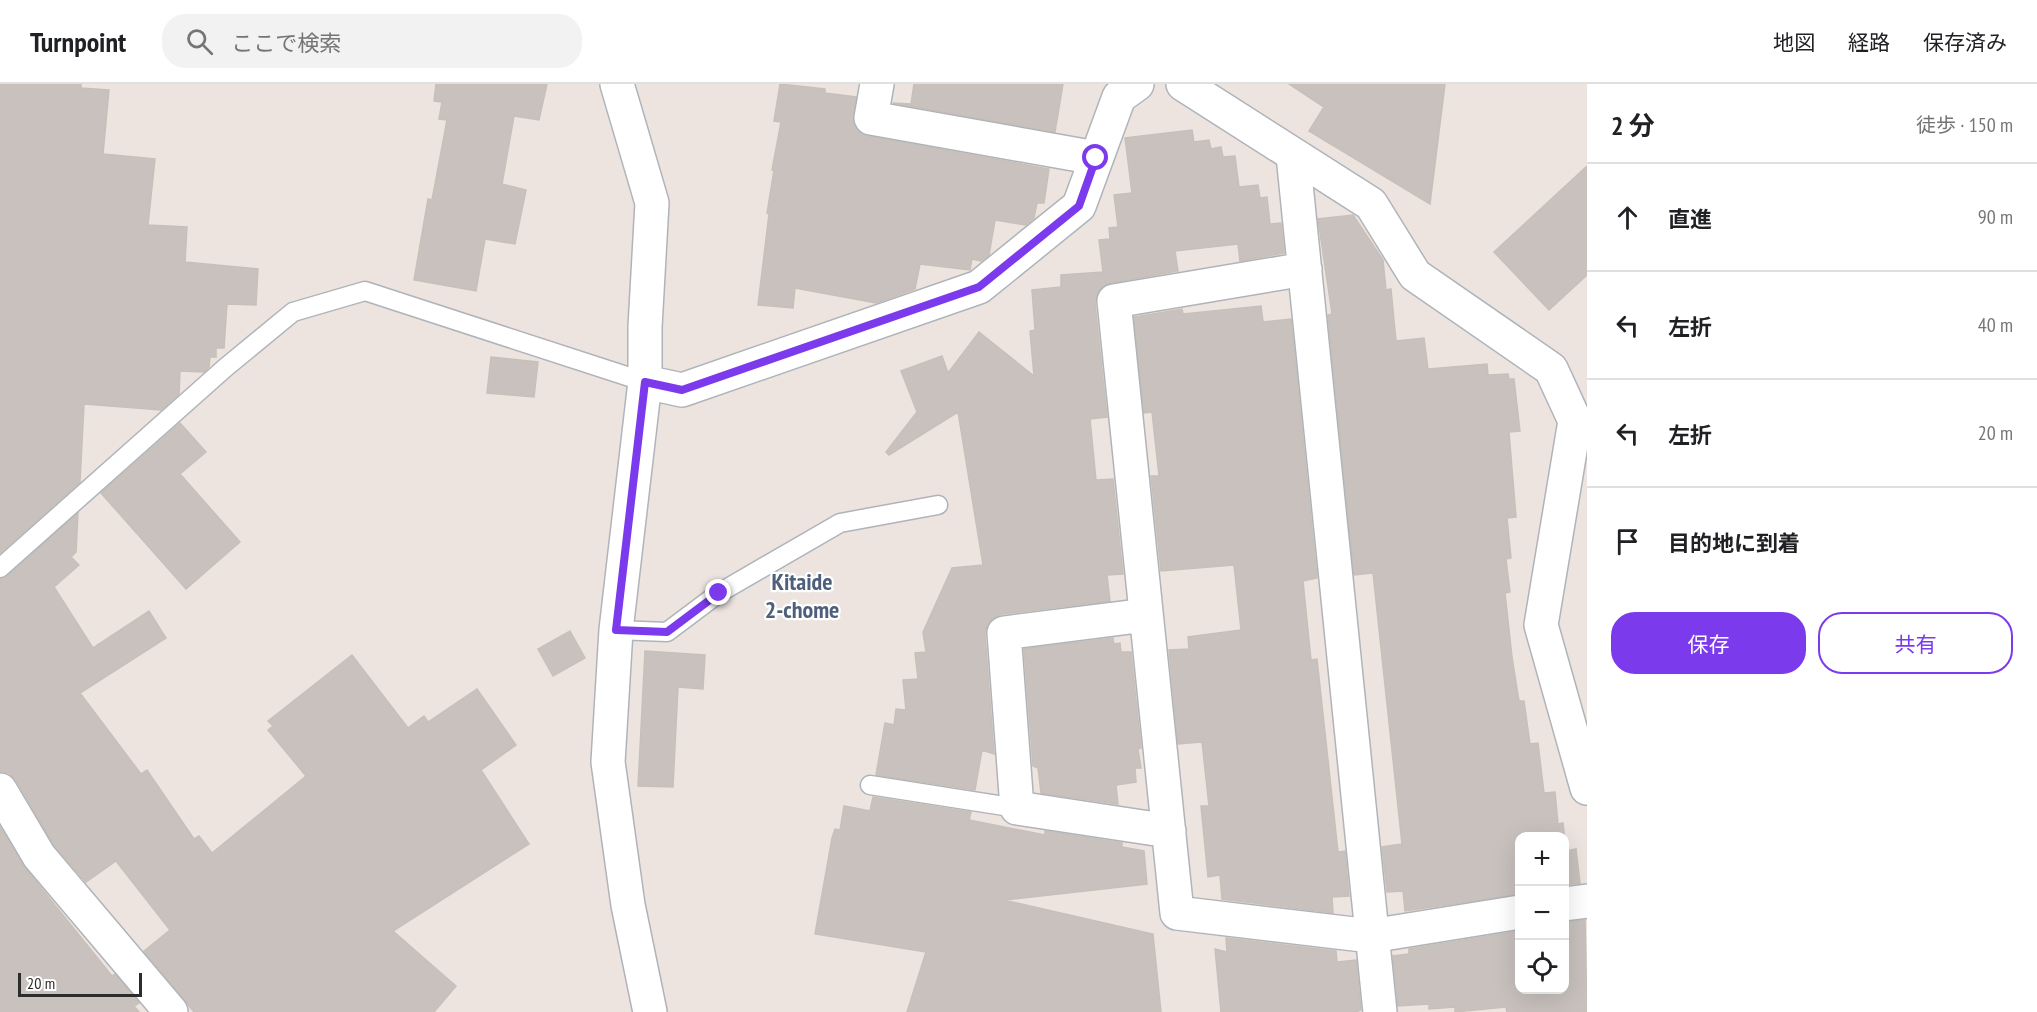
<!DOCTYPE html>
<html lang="ja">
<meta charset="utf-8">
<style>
body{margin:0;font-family:"PT Sans Narrow","Noto Sans JP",sans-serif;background:#f2f2f2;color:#202124}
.controls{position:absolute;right:18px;bottom:18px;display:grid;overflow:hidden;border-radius:12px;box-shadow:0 6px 24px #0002}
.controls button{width:54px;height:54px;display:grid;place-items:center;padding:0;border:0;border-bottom:2px solid #e0e0e0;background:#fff;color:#202124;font:30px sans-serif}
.scale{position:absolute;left:18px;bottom:15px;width:124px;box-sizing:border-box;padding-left:6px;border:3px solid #2c2c2c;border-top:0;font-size:16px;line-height:21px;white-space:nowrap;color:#2c2c2c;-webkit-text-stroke:4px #fff;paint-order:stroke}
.stop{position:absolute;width:18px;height:18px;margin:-14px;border:4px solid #7c3aed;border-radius:50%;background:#fff}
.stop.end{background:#7c3aed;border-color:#fff;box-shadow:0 2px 6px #0008}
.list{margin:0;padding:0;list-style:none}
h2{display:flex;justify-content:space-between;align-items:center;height:78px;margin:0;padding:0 24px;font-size:26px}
h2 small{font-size:20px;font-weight:400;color:#757577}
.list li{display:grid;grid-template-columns:39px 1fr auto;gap:18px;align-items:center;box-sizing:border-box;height:108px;padding:0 24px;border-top:2px solid #e0e0e0}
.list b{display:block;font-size:22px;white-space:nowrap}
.list em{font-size:20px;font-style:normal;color:#757577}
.actions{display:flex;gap:12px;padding:18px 24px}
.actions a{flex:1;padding:14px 0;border:2px solid #7c3aed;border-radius:24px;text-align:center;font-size:21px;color:#7c3aed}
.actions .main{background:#7c3aed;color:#fff}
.icon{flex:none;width:33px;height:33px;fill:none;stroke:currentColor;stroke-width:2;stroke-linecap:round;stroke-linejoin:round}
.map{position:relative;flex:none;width:1587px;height:928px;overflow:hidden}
header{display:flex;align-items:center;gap:36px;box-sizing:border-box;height:84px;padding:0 30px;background:#fff;border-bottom:2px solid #e0e0e0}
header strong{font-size:28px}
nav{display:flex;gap:33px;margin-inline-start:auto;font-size:21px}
.search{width:420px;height:54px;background:#f2f2f2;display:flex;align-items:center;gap:15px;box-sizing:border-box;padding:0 21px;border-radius:24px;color:#757577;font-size:22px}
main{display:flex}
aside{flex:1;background:#fff}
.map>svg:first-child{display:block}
</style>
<header>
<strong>Turnpoint</strong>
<div class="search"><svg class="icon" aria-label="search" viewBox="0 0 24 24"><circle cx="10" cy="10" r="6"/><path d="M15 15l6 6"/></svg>ここで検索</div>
<nav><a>地図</a><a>経路</a><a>保存済み</a></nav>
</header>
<main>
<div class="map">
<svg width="1587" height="928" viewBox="0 0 1587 928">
<rect width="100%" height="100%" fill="#ede4df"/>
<path fill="#c8c1be" stroke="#c8c0b8" stroke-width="1.5" d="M 0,0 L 81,0 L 81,4 L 109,6 L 103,70 L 155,75 L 148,141 L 187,143 L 185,178 L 258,185 L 256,221 L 227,220 L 224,264 L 216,264 L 216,273 L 210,273 L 209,283 L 204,288 L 180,287 L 179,310 L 161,326 L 84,320 L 80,398 L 0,469 Z
M 436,0 L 547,0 L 539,36 L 514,32 L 502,100 L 526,106 L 515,160 L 485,155 L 476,207 L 414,196 L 428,115 L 432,116 L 447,36 L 439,35 L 442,18 L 434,17 Z
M 780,0 L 825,5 L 825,9 L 856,13 L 853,40 L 859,48 L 867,52 L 1049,85 L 1044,119 L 1037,119 L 1034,134 L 1026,141 L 995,136 L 989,171 L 981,177 L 972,175 L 970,186 L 920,180 L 915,205 L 876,219 L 795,204 L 793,224 L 758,221 L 769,130 L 767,129 L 774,86 L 772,86 L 781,38 L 774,37 Z
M 914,0 L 1063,0 L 1055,48 L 893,19 L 911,20 Z
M 1289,0 L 1445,0 L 1430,120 L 1309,47 L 1324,23 Z
M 1192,46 L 1194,58 L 1209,56 L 1211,65 L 1221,63 L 1223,73 L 1235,72 L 1239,103 L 1258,101 L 1260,114 L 1267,113 L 1270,140 L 1281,139 L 1284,169 L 1240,177 L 1238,160 L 1175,167 L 1178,187 L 1111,199 L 1102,203 L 1097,210 L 1095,219 L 1107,333 L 1090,335 L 1096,396 L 1113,395 L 1123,490 L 1107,491 L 1110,517 L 1002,530 L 993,534 L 987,541 L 985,550 L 994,670 L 982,666 L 975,706 L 876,691 L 885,639 L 894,641 L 896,625 L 906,626 L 903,596 L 918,595 L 915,569 L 926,568 L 923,548 L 952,484 L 983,481 L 958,328 L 889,371 L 886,368 L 917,328 L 901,287 L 942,272 L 948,289 L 979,248 L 1034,292 L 1030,247 L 1035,246 L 1032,206 L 1061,203 L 1061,191 L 1103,188 L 1099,156 L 1110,155 L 1109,144 L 1118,143 L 1114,111 L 1132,109 L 1125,54 Z
M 1587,82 L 1587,191 L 1549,226 L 1494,168 Z
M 1353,131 L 1383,176 L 1386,206 L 1391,205 L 1396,257 L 1424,254 L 1428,285 L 1487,280 L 1488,291 L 1508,290 L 1509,295 L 1514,295 L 1520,347 L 1509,348 L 1516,433 L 1507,434 L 1511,474 L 1506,475 L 1510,508 L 1505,509 L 1512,573 L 1519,617 L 1524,617 L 1530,660 L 1538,659 L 1544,709 L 1555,708 L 1558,740 L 1563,739 L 1566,767 L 1576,765 L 1580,799 L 1564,801 L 1564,753 L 1520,753 L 1520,810 L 1405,827 L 1403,807 L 1387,808 L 1382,763 L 1402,760 L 1373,489 L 1354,491 L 1328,231 L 1332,230 L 1318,135 Z
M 1261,222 L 1263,238 L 1291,235 L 1317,494 L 1303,497 L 1311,576 L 1317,575 L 1338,768 L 1345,767 L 1349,812 L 1332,813 L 1333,829 L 1222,815 L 1220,791 L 1208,793 L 1201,722 L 1209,722 L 1202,658 L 1178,660 L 1169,566 L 1189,565 L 1188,553 L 1241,546 L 1234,481 L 1161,487 L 1151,392 L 1159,392 L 1152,328 L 1144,329 L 1134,233 L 1182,225 L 1183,230 Z
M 491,273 L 538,278 L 534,313 L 487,309 Z
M 180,339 L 206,368 L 180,390 L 240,458 L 186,505 L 101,409 Z
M 78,429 L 76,468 L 71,473 L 79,481 L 54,503 L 93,564 L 149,527 L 166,554 L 80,609 L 141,690 L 147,686 L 194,755 L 199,752 L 212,769 L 306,692 L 268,646 L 273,642 L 268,637 L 352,571 L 408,644 L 424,632 L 428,638 L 477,605 L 516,661 L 481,686 L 529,760 L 393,847 L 456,902 L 434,928 L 194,928 L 144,867 L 170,846 L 116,777 L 86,798 L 54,761 L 16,696 L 9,689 L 0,687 L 0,495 L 7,492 Z
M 570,547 L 585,574 L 553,592 L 538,565 Z
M 1113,554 L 1114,560 L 1120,559 L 1121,568 L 1131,568 L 1141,664 L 1138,665 L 1141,684 L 1135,684 L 1136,698 L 1116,701 L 1118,720 L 1041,709 L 1038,684 L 1033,682 L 1024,565 Z
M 645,567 L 705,571 L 703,605 L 678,603 L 673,703 L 638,702 Z
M 873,713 L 971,728 L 969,736 L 1045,751 L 1045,747 L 1122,759 L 1122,763 L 1144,767 L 1147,800 L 1004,816 L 1153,850 L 1161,928 L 907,928 L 926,868 L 815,850 L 832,754 L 835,745 L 840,746 L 844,722 L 870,727 Z
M 0,743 L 25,784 L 112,892 L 115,890 L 139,919 L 134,922 L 139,928 L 0,928 Z
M 1585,836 L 1587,928 L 1507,928 L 1506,923 L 1455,928 L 1455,923 L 1429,925 L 1429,920 L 1398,922 L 1393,872 L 1409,870 L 1409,865 L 1520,847 L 1520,906 L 1564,906 L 1564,838 Z
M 1226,854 L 1336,867 L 1337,878 L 1356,876 L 1361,926 L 1356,928 L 1221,928 L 1215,865 L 1227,868 Z"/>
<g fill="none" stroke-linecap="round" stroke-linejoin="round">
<g stroke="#afb4bb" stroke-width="21">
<path id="service" d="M 0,484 L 225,284 L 293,228 L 365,207 L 645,298
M 616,546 L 667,548 L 719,509 L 840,439 L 938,421
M 870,701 L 1017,724"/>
</g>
<g stroke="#afb4bb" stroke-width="36">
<path id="minor" d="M 617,0 L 652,119 L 645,243 L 645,298 L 616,546 L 608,678 L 628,821 L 650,928
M 877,0 L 871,34 L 1096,74
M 1183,0 L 1371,120 L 1415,191 L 1551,285 L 1575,337 L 1541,541 L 1587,704
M 1293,71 L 1380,928
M 1305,185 L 1114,217 L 1177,829 L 1371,852 L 1520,828
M 645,298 L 682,306 L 979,203 L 1079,122 L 1119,13 L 1137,0
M 1146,531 L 1004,549 L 1017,724 L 1169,747
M 0,706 L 39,772 L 171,928
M 1564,820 L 1587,817"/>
</g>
<use href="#service" stroke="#fff" stroke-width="18"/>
<use href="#minor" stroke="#fff" stroke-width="33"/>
</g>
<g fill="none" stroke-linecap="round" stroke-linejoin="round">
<path stroke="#7c3aed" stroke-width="8" d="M 719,509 L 667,548 L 616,546 L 645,298 L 682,306 L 979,203 L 1079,122 L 1096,74"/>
</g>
<g text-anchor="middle" stroke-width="4.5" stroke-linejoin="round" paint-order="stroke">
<g font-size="24" font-weight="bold" fill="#4e5e7b" stroke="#fff">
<text x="802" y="506">Kitaide<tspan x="802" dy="28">2-chome</tspan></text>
</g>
</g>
</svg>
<div class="controls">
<button>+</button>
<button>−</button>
<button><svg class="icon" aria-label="locate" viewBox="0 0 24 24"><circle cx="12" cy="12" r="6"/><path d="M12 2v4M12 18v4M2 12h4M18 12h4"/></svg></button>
</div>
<div class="scale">20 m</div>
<div class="stop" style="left:1096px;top:74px"></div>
<div class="stop end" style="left:719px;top:509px"></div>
</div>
<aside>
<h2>2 分<small>徒歩 · 150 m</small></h2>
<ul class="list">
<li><svg class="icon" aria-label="ahead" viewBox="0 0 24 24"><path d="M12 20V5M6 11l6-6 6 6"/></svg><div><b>直進</b></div><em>90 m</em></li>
<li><svg class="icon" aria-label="left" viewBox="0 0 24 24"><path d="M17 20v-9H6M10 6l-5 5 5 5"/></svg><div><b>左折</b></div><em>40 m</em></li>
<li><svg class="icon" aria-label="left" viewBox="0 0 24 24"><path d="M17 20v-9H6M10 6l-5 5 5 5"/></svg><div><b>左折</b></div><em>20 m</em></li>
<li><svg class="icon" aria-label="arrive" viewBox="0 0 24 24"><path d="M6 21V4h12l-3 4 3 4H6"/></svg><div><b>目的地に到着</b></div></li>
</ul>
<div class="actions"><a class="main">保存</a><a>共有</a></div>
</aside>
</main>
